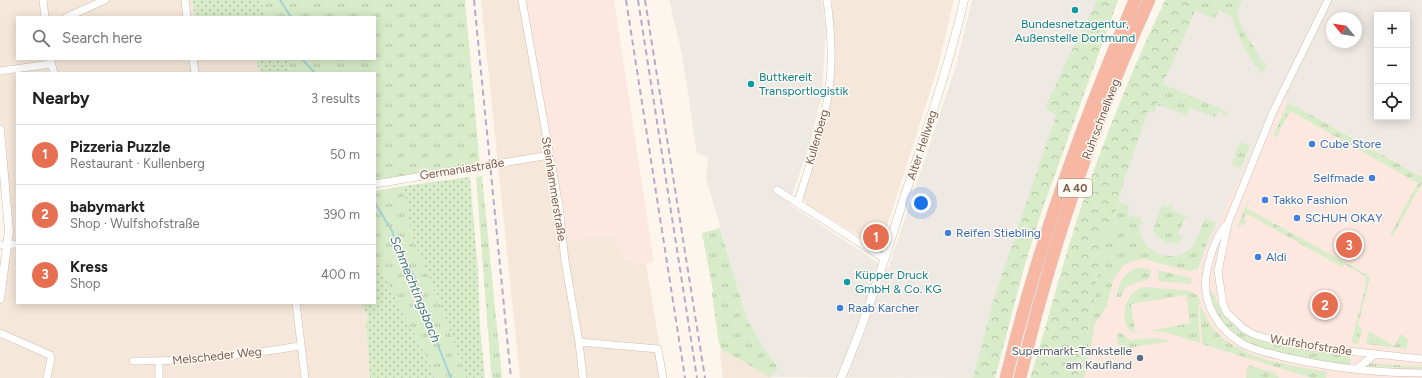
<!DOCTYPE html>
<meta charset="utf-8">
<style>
body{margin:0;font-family:Figtree,sans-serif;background:#f2f2f2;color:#222}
.controls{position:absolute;right:12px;top:12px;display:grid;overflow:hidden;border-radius:0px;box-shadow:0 2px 10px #0003}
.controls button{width:36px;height:36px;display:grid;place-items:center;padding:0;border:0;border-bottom:1px solid #e0e0e0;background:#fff;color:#222;font:20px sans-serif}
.compass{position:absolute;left:1326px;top:12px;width:36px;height:36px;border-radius:50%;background:#fff;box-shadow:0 2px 10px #0003;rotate:300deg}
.you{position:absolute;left:921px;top:203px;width:14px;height:14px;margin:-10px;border:3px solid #fff;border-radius:50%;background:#1a73e8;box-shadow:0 0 0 6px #1a73e833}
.badge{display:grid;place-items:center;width:26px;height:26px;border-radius:50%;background:#e76f51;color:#fff;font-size:13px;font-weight:700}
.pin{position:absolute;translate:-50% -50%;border:2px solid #fff;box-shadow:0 1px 4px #0006}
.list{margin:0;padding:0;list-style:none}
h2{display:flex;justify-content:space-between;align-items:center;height:52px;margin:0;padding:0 16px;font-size:17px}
h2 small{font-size:13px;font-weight:400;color:#767676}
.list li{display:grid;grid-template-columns:26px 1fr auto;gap:12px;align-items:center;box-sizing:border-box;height:60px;padding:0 16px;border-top:1px solid #e0e0e0}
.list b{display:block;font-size:15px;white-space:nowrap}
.list p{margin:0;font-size:13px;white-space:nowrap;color:#767676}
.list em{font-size:13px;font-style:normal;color:#767676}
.icon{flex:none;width:22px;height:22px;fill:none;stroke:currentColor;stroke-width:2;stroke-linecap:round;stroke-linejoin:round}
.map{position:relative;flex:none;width:1422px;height:378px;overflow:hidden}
.search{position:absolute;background:#fff;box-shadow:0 2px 10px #0003;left:16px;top:16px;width:360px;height:44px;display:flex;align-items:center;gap:10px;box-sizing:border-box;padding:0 14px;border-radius:0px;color:#767676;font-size:15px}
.panel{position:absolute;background:#fff;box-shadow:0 2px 10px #0003;left:16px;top:72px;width:360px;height:232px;border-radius:0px}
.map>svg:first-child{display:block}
</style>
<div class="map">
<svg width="1422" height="378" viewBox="0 0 1422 378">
<defs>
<pattern id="grass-tufts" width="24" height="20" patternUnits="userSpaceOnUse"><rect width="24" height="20" fill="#d8ecc9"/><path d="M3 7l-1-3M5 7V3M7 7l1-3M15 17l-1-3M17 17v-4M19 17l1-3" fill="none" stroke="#b4c2a5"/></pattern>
<pattern id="forest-crowns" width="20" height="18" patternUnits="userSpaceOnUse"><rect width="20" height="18" fill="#d8ecc9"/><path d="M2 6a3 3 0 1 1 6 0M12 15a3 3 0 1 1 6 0" fill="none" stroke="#b4c2a5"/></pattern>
<pattern id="park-dots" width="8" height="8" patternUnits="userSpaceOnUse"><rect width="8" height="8" fill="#d8ecc9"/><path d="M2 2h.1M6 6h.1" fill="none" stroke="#b4c2a5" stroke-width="1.8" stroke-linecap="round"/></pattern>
</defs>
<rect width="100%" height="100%" fill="#fdf6ec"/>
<path fill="#f5e8da" d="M 0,0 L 192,0 L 195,17 L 17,17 L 17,59 L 255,59 L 261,73 L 17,73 L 17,303 L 361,303 L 368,316 L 366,323 L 370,378 L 0,378 L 0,299 L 8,246 L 0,130 Z
M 481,0 L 522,0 L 563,241 L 612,234 L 625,258 L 629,261 L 646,264 L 665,378 L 520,378 Z
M 832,0 L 954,0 L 938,67 L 880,248 L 807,205 L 804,200 L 803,196 L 827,115 L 834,50 Z
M 721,349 L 772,378 L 723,378 L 720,356 Z"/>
<path fill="#fde8e0" d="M 522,0 L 614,0 L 654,262 L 646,264 L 629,261 L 625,258 L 612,234 L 563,241 Z
M 1278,96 L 1422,176 L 1422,378 L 1080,378 L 1105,235 Z"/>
<path fill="#efe9e4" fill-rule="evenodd" d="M 669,0 L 822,0 L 826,28 L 822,94 L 811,140 L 789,204 L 888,269 L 955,69 L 972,0 L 1118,0 L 1042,210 L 1025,264 L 995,378 L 770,377 L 779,367 L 765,350 L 747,319 L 706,178 L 708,157 L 697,154 L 682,54 Z
M 1193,0 L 1422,0 L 1422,176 L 1278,96 L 1198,268 L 1105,235 L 1139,127 ZM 1377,15 L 1407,15 L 1407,117 L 1377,117 ZM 1332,18 L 1356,18 L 1356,42 L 1332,42 Z"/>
<path fill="url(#grass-tufts)" d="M 260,0 L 465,0 L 480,166 L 375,184 L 375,73 L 292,73 L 286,59 L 375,59 L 375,17 L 267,17 Z
M 1200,0 L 1242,0 L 1237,11 L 1239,21 L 1261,60 L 1266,64 L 1262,74 L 1247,53 L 1230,15 L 1219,10 L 1214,19 L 1195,10 Z
M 1163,84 L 1228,112 L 1226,115 L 1218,111 L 1215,117 L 1190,108 L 1187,115 L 1157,105 Z
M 1288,102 L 1422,177 L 1422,183 L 1393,236 L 1390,235 L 1418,183 L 1290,111 L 1275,139 L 1274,134 Z
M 1240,142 L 1250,145 L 1241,168 L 1232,165 Z
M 482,176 L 502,378 L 492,378 L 491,370 L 476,177 Z
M 403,186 L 412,235 L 447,322 L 466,378 L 434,378 L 431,367 L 375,258 L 375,191 Z
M 1248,199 L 1249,200 L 1246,208 L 1368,275 L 1370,278 L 1358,325 L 1362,328 L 1358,344 L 1351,343 L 1366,284 L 1365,276 L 1344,264 L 1342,267 L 1247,214 L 1244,219 L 1246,221 L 1244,225 L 1242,224 L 1240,227 L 1238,226 Z
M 1119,202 L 1129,205 L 1127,214 L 1140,218 L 1144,223 L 1139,225 C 1140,232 1141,238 1145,243 C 1154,257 1177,261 1190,249 C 1197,242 1201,228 1205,218 L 1216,223 L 1207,242 L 1198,269 L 1193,270 L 1192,272 L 1144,259 L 1133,261 L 1124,265 L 1114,278 L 1106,307 L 1095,324 L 1084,378 L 1078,378 L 1094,300 L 1103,234 L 1110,236 Z
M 1170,204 L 1173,205 L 1172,210 L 1191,219 L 1190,220 L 1185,218 L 1178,234 L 1183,236 L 1177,243 C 1168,244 1157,239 1153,230 L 1162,205 L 1169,207 Z
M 720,228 L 747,319 L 765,350 L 779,368 L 770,377 L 721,349 L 719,344 L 712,294 L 713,290 L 702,233 Z
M 1139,267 L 1149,269 L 1151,272 L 1150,278 C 1138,286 1128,278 1121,297 L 1116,297 C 1119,282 1124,272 1139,267 Z
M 1158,270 L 1192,278 L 1191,284 L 1158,281 Z
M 1148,287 L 1192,291 L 1192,293 L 1198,295 L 1201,304 L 1198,305 L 1200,343 L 1165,332 L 1150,331 L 1190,323 L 1186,295 L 1131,304 L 1135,332 L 1143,332 C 1117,342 1118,287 1148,287 Z
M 1210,290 C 1219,301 1222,314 1232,324 C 1257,348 1311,351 1344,355 L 1351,359 L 1351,362 L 1348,365 C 1318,360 1262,354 1238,336 C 1230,331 1224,324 1219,316 C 1214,309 1209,299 1210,290 Z
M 1201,306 C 1205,314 1208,322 1213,328 C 1239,360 1290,365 1327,372 L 1326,378 L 1312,378 L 1202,344 L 1200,307 Z
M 1118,331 L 1130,340 L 1156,338 L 1171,341 L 1122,349 L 1117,343 Z
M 1369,331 L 1394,346 L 1401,334 L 1408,339 L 1407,349 L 1366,344 Z
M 1370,363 L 1422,367 L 1422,369 L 1366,366 Z
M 1248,365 L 1275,373 L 1279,378 L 1246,378 Z"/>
<path fill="url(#forest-crowns)" d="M 1098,0 L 1118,0 L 1042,210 L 1025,264 L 995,378 L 973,378 L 993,302 L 1056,115 L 1045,108 L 1074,46 Z
M 1165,0 L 1200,0 L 1163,84 L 1154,113 L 1148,111 L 1123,183 L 1110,236 L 1103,234 L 1094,300 L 1078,378 L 1030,378 C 1043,337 1054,296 1066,255 C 1092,168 1126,82 1165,0 Z"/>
<path fill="url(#park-dots)" d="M 192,0 L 260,0 L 267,17 L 195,17 Z
M 255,59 L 286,59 L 292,73 L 261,73 Z
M 470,177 L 478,272 L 480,328 L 485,378 L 466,378 L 447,322 L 412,235 L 403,186 Z
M 375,258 L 431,367 L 434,378 L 370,378 L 366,323 L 368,316 L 361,303 L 375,303 Z"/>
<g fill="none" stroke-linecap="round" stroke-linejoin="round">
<path stroke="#a5d3da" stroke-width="2" d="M 280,0 L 291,17
M 302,59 L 315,73
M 375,203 L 392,231 L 398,251 L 409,266 L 416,281 L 427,318 L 451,378"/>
<g stroke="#d1beb0" stroke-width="8">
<path id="minor" d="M 43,0 L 45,17
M 185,0 L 187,17
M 522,0 L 559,206 L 565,261 L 579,342 L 583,378
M 1328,0 L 1273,112 L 1228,223 L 1218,271 L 1223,305 L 1227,313 L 1244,329 L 1255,335 L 1273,340 L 1310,347 L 1422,359
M 67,17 L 105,0
M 50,59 L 54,73
M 193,59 L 195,73
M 0,71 L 51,64
M 375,184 L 550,155
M 777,190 L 885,259
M 798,202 C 809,165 824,127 829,89 C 833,60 831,29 827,0
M 1228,223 C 1215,236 1209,258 1206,276 C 1202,304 1219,330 1243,344 C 1254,350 1268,353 1280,356 C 1326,367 1375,373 1422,373
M 0,245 L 17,244
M 296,303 L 305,378
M 0,333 L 50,355 L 51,358 L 47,378
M 579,342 L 658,349 L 663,378
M 133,361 C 189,362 245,355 300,346
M 1357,369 L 1375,354
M 159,378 L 159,361"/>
</g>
<g stroke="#d1beb0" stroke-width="9">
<path id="tertiary" d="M 0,130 L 9,231 L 0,299
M 841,378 C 868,316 887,250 908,186 C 928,125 950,63 964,0"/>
</g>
<g stroke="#dad1cd" stroke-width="13">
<path id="motorway" d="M 1006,378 C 1037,248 1082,123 1135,0
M 1020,378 C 1051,248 1094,122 1149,0"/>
</g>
<use href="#minor" stroke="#fff" stroke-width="7"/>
<use href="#tertiary" stroke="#fff" stroke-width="8"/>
<use href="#motorway" stroke="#f7b7a3" stroke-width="12"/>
<path stroke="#b9a8c9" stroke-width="2" stroke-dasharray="6 4" stroke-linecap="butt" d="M 474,0 L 511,378
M 626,0 L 685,378
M 638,0 L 697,378
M 645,0 L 705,378"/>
</g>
<g fill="#0f9aa8" stroke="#fffaf3" stroke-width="1.5">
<circle cx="1075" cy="10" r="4"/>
<circle cx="751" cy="84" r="4"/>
<circle cx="847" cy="282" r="4"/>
</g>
<g fill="#3f7fe0" stroke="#fffaf3" stroke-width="1.5">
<circle cx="1312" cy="144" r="4"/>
<circle cx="1372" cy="178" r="4"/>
<circle cx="1265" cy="200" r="4"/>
<circle cx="1297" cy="218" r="4"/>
<circle cx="948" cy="233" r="4"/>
<circle cx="1258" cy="257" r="4"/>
<circle cx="840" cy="308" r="4"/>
</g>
<circle fill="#5c6f8a" stroke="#fffaf3" stroke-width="1.5" cx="1140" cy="358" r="4"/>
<g text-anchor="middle" stroke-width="3" stroke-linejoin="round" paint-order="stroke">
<rect fill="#fffaf3" stroke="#a28b7f" stroke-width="1" x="1058" y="179" width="34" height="18" rx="3"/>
<g font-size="11" font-weight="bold" fill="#7a5c4d">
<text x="1075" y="192">A 40</text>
</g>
<g font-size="12" fill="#0d838f" stroke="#fffaf3" text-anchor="start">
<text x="1075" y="28" text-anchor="middle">Bundesnetzagentur,<tspan x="1075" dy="14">Außenstelle Dortmund</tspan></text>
<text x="759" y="81">Buttkereit<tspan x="759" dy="14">Transportlogistik</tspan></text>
<text x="855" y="279">Küpper Druck<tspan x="855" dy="14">GmbH &amp; Co. KG</tspan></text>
</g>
<g font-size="12" fill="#7a5c4d" stroke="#fffaf3">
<text transform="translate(1101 119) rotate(-69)" y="4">Ruhrschnellweg</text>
<text transform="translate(817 137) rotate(-74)" y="4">Kullenberg</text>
<text transform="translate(922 145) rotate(-72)" y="4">Alter Hellweg</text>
<text transform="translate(462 169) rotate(-9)" y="4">Germaniastraße</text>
<text transform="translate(554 189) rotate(81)" y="4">Steinhammerstraße</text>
<text transform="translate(1311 345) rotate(9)" y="4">Wulfshofstraße</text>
<text transform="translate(217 356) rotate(-6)" y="4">Melscheder Weg</text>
</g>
<g font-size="12" fill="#366cbe" stroke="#fffaf3" text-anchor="start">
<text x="1320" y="148">Cube Store</text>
<text x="1364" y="182" text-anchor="end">Selfmade</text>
<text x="1273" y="204">Takko Fashion</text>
<text x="1305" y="222">SCHUH OKAY</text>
<text x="956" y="237">Reifen Stiebling</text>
<text x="1266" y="261">Aldi</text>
<text x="848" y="312">Raab Karcher</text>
</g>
<g font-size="12" fill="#4e5e75" stroke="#fffaf3" text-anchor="end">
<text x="1132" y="355">Supermarkt-Tankstelle<tspan x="1132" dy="14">am Kaufland</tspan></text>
</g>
<g font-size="13" font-style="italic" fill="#437c86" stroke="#fffaf3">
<text transform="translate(416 289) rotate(68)" y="5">Schmechtingsbach</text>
</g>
</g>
</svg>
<div class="controls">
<button>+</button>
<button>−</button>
<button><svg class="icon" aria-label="locate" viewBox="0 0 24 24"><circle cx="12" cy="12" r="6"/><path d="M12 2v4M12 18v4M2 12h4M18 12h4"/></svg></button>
</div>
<svg class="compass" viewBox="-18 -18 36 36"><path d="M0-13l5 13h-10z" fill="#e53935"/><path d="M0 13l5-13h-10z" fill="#767676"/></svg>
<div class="you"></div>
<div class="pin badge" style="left:876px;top:237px">1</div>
<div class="pin badge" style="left:1325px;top:305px">2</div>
<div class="pin badge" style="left:1349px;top:245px">3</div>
<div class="search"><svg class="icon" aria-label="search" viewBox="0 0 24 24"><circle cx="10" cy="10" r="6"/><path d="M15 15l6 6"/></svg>Search here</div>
<section class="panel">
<h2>Nearby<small>3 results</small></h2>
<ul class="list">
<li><span class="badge">1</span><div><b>Pizzeria Puzzle</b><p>Restaurant · Kullenberg</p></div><em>50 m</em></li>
<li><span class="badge">2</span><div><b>babymarkt</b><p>Shop · Wulfshofstraße</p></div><em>390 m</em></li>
<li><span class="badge">3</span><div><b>Kress</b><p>Shop</p></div><em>400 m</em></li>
</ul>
</section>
</div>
